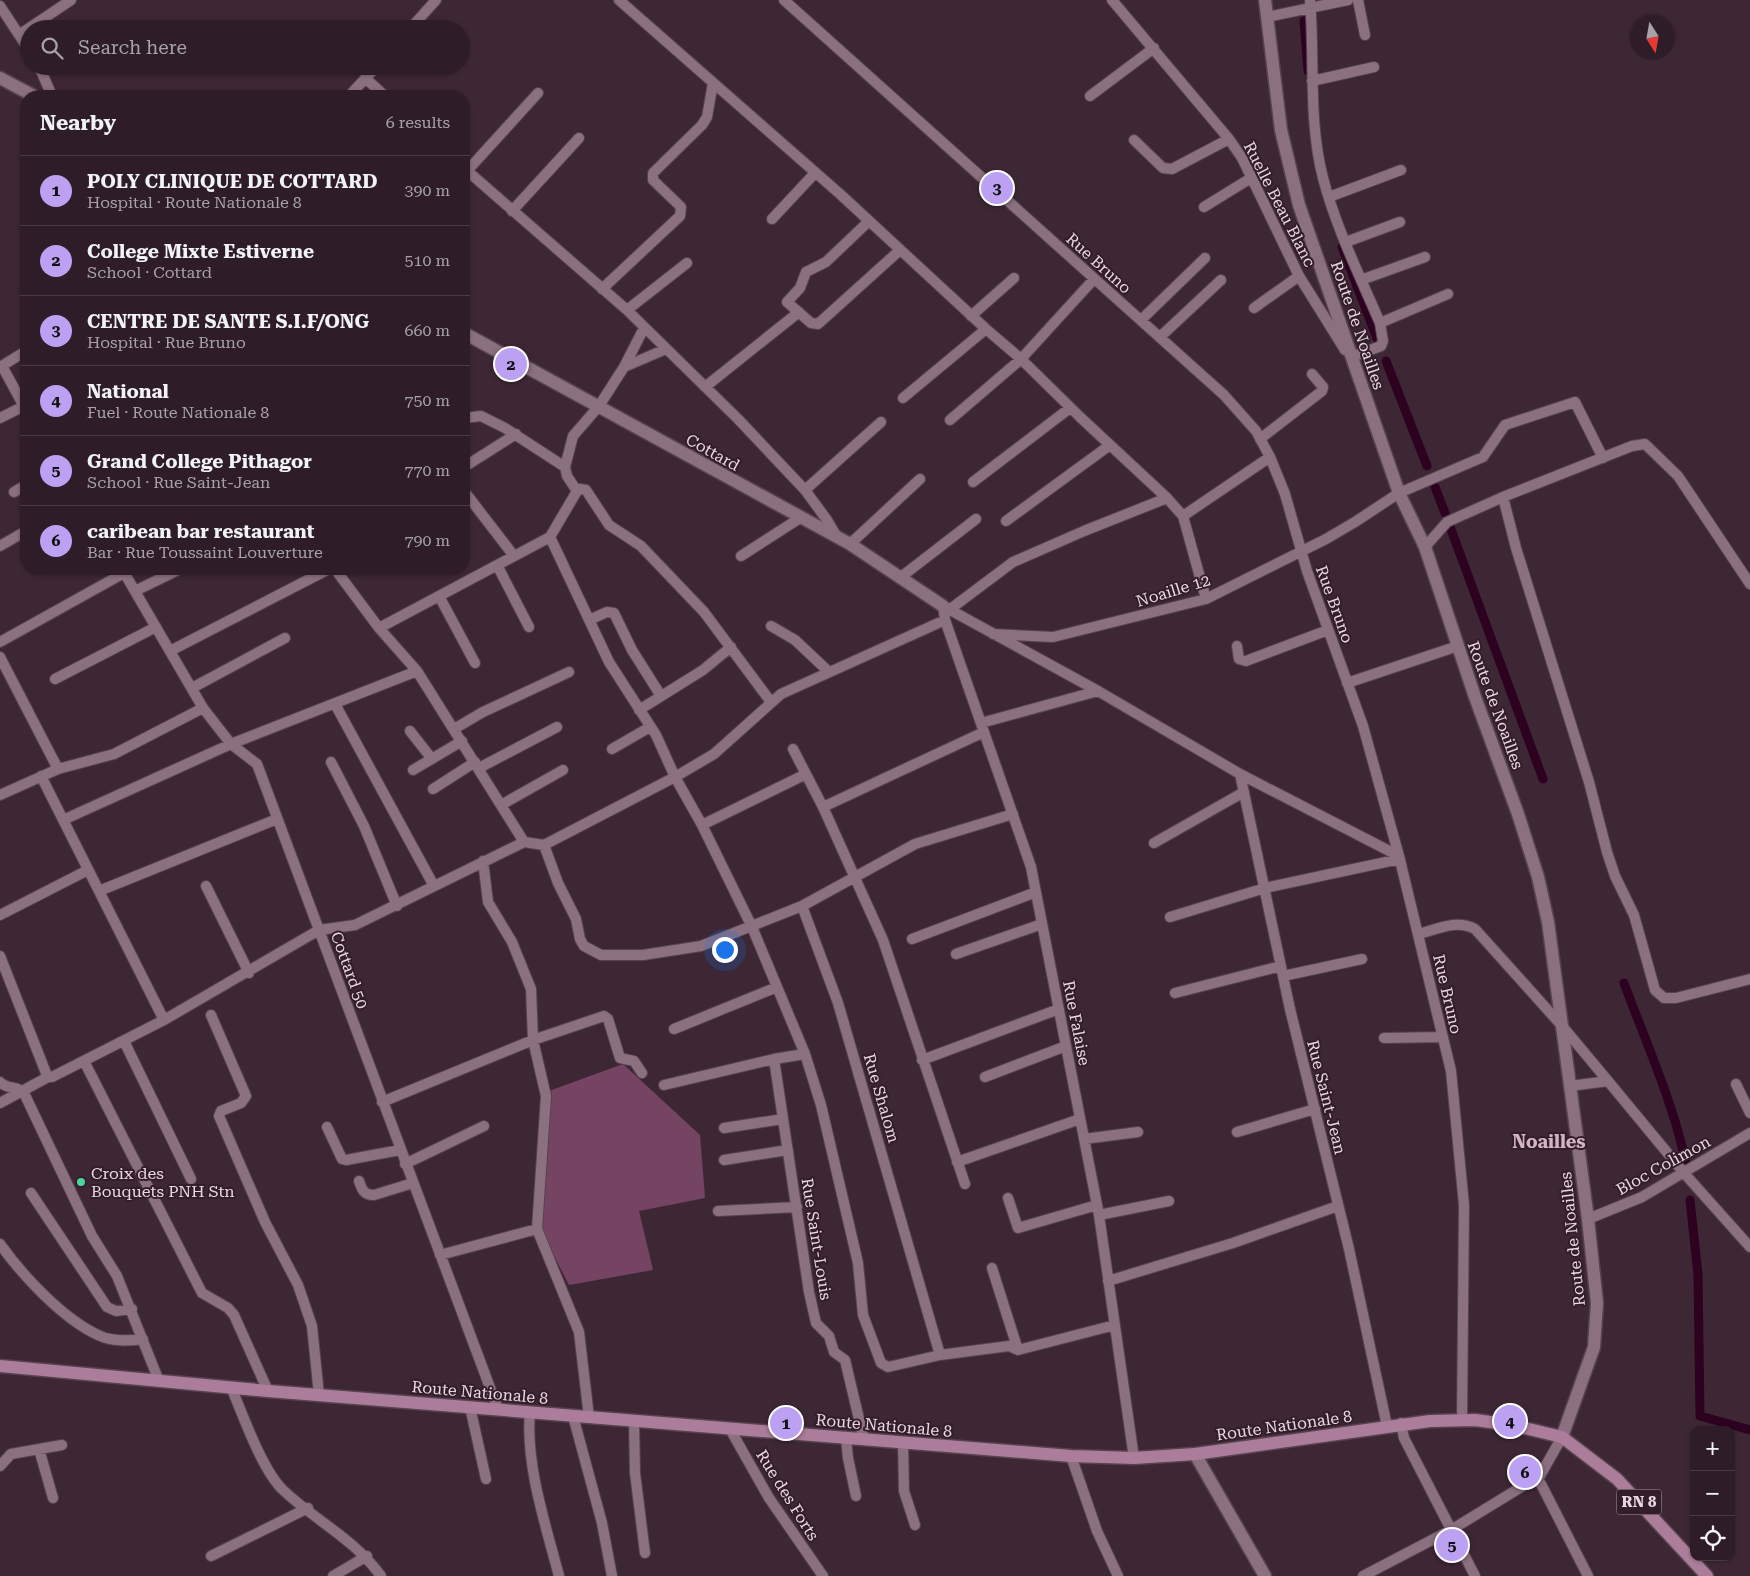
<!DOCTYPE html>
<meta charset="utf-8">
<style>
body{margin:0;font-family:"Roboto Serif",serif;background:#3a2a34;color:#f1f3f6}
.controls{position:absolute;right:15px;bottom:15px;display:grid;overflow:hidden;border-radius:10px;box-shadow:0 1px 4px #0004}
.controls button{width:45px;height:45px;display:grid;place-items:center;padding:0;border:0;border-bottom:1px solid #493b45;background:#2e1d28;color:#f1f3f6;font:25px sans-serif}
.compass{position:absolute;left:1630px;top:15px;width:45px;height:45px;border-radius:50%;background:#2e1d28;box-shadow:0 1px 4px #0004;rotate:169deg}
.you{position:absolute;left:724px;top:949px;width:18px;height:18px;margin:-12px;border:4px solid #fff;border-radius:50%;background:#1a73e8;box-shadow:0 0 0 8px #1a73e833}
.badge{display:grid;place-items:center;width:32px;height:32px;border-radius:50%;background:#bca0f2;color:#111;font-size:16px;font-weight:700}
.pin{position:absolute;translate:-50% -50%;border:2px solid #fff;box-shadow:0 1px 5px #0006}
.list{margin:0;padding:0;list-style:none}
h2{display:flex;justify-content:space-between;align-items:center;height:65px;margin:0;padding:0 20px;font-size:21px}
h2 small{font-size:16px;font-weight:400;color:#a7a2a8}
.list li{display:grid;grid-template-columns:32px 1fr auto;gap:15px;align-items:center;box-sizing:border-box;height:70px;padding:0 20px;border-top:1px solid #493b45}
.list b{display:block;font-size:19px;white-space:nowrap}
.list p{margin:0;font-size:16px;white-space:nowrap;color:#a7a2a8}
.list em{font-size:16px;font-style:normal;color:#a7a2a8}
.icon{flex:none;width:28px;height:28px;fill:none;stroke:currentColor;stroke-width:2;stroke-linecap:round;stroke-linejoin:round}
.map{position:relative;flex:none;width:1750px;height:1576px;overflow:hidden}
.search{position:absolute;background:#2e1d28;box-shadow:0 1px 4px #0004;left:20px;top:20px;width:450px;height:55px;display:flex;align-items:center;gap:12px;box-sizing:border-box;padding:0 18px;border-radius:28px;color:#a7a2a8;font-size:19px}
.panel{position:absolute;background:#2e1d28;box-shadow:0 1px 4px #0004;left:20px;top:90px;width:450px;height:485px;border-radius:20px}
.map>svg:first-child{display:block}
</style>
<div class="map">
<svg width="1750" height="1576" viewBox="0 0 1750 1576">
<rect width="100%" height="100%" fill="#3e2735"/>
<path fill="#764463" d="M 623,1064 L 700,1135 L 705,1198 L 639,1211 L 653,1270 L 569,1285 L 542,1232 L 549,1091 Z"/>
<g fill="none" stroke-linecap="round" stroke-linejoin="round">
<path stroke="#2d0120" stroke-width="9" d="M 1304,21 L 1308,71
M 1342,247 L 1378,341
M 1386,361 L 1427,466
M 1435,487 L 1445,513
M 1449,524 L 1543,779
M 1624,983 C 1646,1043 1677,1111 1688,1174
M 1690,1200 L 1698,1274 L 1700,1416 L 1750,1430"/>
<g stroke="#574350" stroke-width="12">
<path id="street" d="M 619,0 L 840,194 L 986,329 L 1021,359 L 1080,417 L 1167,498 L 1183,516 L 1206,599
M 784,0 L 1224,395 L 1256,431 L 1270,457 L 1285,494 L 1307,571 L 1363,726 L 1399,856 L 1451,1071 L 1464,1205 L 1462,1420
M 1112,0 L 1229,139 L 1242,158 L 1299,276 L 1345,350
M 1310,0 C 1315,59 1308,120 1323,178 C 1336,228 1360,276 1380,323
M 1358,0 L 1365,35
M 0,6 L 29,50
M 1267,17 L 1348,0
M 410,29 L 436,0
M 19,35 L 71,0
M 39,66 L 52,96
M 365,78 L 385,96
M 1312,81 L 1374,67
M 349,96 L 377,66
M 1090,96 L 1154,48
M 1134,140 L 1163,168 L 1172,169 L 1229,139
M 464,168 L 627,310 L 738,419 L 805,490 L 827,520 L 837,537
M 467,171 L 538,93
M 1329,197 L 1401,170
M 1204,207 L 1251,178
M 512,211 L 579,138
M 772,219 L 815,173
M 869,221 L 826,262 L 806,272 L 800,288 L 787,302 L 811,323 L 818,324 L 900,250
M 1346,242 L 1400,222
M 1361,280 L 1425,257
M 602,289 L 680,216 L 681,207 L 653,180 L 653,173 L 702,125 L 707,117 L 713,83
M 1254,308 L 1299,276
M 627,310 L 687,263
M 971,316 L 1014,278
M 1141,320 L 1205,258
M 1160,337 L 1221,280
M 1351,357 L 1381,346 L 1383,341 L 1380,323 L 1448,294
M 2,366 L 26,410
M 0,367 L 26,351
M 624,367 L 666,349
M 705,387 L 799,312
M 903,398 L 986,329
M 0,418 L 24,406
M 464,418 L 481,416 L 505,428 L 565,467
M 950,420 L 1021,359 L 1094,279
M 1260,439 L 1322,391 L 1323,387 L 1312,374
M 464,467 L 516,434
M 973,482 L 1070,408
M 805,490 L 881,422
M 464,491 L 514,556
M 577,491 L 567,476 L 565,467 L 573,436 L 599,406 L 624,367 L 644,328
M 14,492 L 26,485
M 1503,497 L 1516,548 L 1589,782 L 1607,852 L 1615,876 L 1634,915 L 1655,990 L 1664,998 L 1676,998 L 1750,979
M 1183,516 L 1270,457
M 1006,521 L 1110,445
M 550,537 L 577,491 L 580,489 L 586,490 L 609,525 L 641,546 L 704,612 L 771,702
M 850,544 L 920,479
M 0,546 L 26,531
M 1425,547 L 1447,522 L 1503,497 L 1632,446 L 1645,444 L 1678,476 L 1750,584
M 741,556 L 800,518
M 497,565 L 529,627
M 122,569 L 203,708 L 231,744 L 257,764 L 498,1409
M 335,569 L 379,628 L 417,671 L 524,842
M 901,577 L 976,519
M 135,591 L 180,569
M 439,596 L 475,663
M 943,606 L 945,620 L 1031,867 L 1099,1215 L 1134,1458
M 943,606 L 1098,691 L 1240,774 L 1399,856
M 949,610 L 1013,562 L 1084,531 L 1167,498
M 589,620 L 607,612 L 614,613 L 632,650 L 661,696
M 771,626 L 795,640 L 829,672
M 379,628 L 550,537 L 609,662 L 656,735 L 675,777 L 702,825 L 752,927 L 805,1054 L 821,1105 L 858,1263 L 863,1315 L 881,1363 L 888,1367 L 940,1355 L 1009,1346 L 1018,1350 L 1115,1325
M 993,634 L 1053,637 L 1206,599 L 1326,539 L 1355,522 L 1399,493 L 1483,457 L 1505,425 L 1575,402 L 1603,458
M 0,642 L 124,573
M 1237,646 L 1239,659 L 1246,661 L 1328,630
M 170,651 L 329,569
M 0,657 L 58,769
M 55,679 L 156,627
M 1347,683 L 1458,646
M 192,688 L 285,638
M 335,704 L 434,886
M 639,710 L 703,670 L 731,647
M 981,723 L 1098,691
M 454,729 L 483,712 L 569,672
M 410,731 L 432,759
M 612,749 L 650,727
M 793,749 L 823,807 L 984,732
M 331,762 L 364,826 L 397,906
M 479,768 L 557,727
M 413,770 L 462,741
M 1240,774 L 1290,1009 L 1349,1249 L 1387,1426
M 41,776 L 164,1020
M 433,789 L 475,762
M 0,795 L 58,769 L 114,754 L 203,708
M 501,805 L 563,770
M 823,807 L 883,940 L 965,1184
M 63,820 L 231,744 L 417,671
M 702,825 L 806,774
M 1154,843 L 1244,792
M 544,845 L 558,883 L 576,919 L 580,939 L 584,946 L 601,955 L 643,955 L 701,946 L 802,906 L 838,1003 L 940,1355
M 483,861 L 488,902 L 512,942 L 531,989 L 533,1040 L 546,1096 L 537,1229 L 579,1332 L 589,1417
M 206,886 L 249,973
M 99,891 L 277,819
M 802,906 L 915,844 L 1013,814
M 0,915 L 88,870
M 1170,917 L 1265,888 L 1400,859
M 1419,934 C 1438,929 1457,919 1475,929 L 1563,1027 L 1608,1081
M 912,939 L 1036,892
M 956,954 L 1042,924
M 0,956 L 46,1073 L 48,1077 L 52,1077 L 164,1020 L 319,930 L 355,925 L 524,842 L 544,845 L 675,777 L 714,754 L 781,694 L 945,620
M 1283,976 L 1362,959
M 1175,993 L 1281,966
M 211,1015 L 246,1096 L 241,1103 L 221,1111 L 219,1116 L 265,1222 L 298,1285 L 312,1326 L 319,1395
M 674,1029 L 777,987
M 1384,1038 L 1443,1037
M 124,1041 L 191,1179
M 805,1054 L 774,1059 L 809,1292 L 816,1323 L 829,1336 L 834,1352 L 845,1360 L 864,1440
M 922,1060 L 1059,1009
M 84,1061 L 202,1293 L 228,1308 L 234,1315 L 268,1391
M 985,1077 L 1066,1046
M 0,1082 C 7,1090 17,1085 24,1093 L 92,1236 L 117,1276 L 159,1381
M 1736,1084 L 1750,1113
M 664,1085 L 774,1059
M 1570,1086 L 1608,1081 L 1684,1173 L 1750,1247
M 382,1102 L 533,1040 L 604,1016 L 608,1019 L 620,1058 L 634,1061 L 642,1073
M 0,1103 L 48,1077
M 327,1127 L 342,1159 L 346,1160 L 400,1150
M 724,1128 L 783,1119
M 1237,1132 L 1315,1109
M 1084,1139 L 1138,1132
M 724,1160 L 788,1150
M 957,1162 L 1080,1119
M 405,1164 L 484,1126
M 359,1181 C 362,1190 364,1195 374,1195 L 413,1183
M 31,1193 L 107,1307 L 116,1311 L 132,1309
M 1008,1198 L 1018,1228 L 1097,1205
M 718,1211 L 797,1207
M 1099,1215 L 1169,1201
M 1588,1219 L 1642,1197 L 1750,1133
M 0,1244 C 22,1275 63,1319 98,1335 C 112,1342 128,1341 143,1339
M 440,1255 L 537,1229
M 992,1268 L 1018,1350
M 1108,1281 L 1233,1243 L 1338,1206
M 231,1387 C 243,1415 262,1470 283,1490 C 317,1522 352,1537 381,1576
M 470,1407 L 486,1479
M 530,1412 C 525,1464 546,1526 559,1576
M 573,1416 L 602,1523 L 612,1576
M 634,1421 L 635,1473 L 645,1553
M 1401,1423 L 1404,1438 L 1475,1576
M 730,1429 L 769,1498 L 823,1576
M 846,1439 L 848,1458 L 856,1496
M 903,1443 L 904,1491 L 915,1525
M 39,1449 L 53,1498
M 1071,1456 L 1097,1531 L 1118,1576
M 0,1466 L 11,1454 L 62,1445
M 1537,1481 L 1541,1484 L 1588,1576
M 1537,1481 L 1562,1437
M 211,1556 L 308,1508
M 333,1576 L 367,1556
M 1363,1576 L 1451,1530 L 1531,1481 L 1537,1481"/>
</g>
<g stroke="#574350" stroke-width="15">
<path id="secondary" d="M 1265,0 L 1281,130 L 1299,205 L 1399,493 L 1425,547 L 1475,697 L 1518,814 L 1538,877 L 1548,922 L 1588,1219 L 1597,1303 L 1594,1347 L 1562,1437
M 0,78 L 34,96
M 464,333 L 850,544 L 943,606
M 1195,1454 L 1265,1576"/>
</g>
<g stroke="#574350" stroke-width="15">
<path id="primary" d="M 0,1366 L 268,1391 L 1071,1456 L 1134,1458 L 1195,1454 L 1430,1421 L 1475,1420 L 1512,1425 L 1562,1437 L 1617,1479 L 1707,1576"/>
</g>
<use href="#street" stroke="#8b7080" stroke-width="10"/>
<use href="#secondary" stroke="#8b7080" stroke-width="12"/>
<use href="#primary" stroke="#ac7d9a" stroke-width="12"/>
</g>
<circle fill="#4bd49b" stroke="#341d2b" stroke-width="2" cx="81" cy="1182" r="5"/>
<g text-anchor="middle" stroke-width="4" stroke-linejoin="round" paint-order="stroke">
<rect fill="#341d2b" stroke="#b2a0aa" stroke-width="1" x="1616.5" y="1489.5" width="45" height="25" rx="4"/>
<g font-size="15" font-weight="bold" fill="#e8d8e1">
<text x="1639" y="1507">RN 8</text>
</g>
<g font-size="16" fill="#e8d8e1" stroke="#341d2b">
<text transform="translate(1280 204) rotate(63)" y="6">Ruelle Beau Blanc</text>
<text transform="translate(1099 263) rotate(42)" y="6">Rue Bruno</text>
<text transform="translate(1358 325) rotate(71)" y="6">Route de Noailles</text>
<text transform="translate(713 452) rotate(29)" y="6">Cottard</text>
<text transform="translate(1173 590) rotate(-17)" y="6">Noaille 12</text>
<text transform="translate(1335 604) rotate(70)" y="6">Rue Bruno</text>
<text transform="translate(1496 705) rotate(70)" y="6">Route de Noailles</text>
<text transform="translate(350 970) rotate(70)" y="6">Cottard 50</text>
<text transform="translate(1448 994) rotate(77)" y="6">Rue Bruno</text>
<text transform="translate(1077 1023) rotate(79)" y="6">Rue Falaise</text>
<text transform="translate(1327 1097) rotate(76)" y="6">Rue Saint-Jean</text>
<text transform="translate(882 1098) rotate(74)" y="6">Rue Shalom</text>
<text transform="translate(1663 1165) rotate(-29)" y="6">Bloc Colimon</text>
<text transform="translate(817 1239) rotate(81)" y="6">Rue Saint-Louis</text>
<text transform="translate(1572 1239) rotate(-96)" y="6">Route de Noailles</text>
<text transform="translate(480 1392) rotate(5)" y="6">Route Nationale 8</text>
<text transform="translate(884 1425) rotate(5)" y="6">Route Nationale 8</text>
<text transform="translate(1284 1425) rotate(-8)" y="6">Route Nationale 8</text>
<text transform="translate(788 1495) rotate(58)" y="6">Rue des Forts</text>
</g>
<g font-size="16" fill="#e8d8e1" stroke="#341d2b" text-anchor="start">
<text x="91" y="1179">Croix des<tspan x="91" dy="18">Bouquets PNH Stn</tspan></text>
</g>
<g font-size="18" font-weight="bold" fill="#d2b4c5" stroke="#341d2b">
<text x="1549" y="1148">Noailles</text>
</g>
</g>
</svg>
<div class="controls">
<button>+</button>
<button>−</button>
<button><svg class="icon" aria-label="locate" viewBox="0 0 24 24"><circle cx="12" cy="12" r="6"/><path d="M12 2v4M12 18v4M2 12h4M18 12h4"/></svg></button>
</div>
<svg class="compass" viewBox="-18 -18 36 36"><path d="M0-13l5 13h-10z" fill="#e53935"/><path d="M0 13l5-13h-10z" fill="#a7a2a8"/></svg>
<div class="you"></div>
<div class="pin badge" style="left:786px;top:1423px">1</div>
<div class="pin badge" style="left:511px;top:364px">2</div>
<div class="pin badge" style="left:997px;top:188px">3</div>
<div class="pin badge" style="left:1510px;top:1421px">4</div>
<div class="pin badge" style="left:1452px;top:1545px">5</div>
<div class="pin badge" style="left:1525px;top:1472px">6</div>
<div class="search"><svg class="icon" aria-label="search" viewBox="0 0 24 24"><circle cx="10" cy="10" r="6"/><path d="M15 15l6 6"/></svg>Search here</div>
<section class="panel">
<h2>Nearby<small>6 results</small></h2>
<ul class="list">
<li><span class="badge">1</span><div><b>POLY CLINIQUE DE COTTARD</b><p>Hospital · Route Nationale 8</p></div><em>390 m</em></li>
<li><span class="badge">2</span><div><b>College Mixte Estiverne</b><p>School · Cottard</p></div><em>510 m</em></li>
<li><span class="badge">3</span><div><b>CENTRE DE SANTE S.I.F/ONG</b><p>Hospital · Rue Bruno</p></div><em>660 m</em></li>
<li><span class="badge">4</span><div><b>National</b><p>Fuel · Route Nationale 8</p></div><em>750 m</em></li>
<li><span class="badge">5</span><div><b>Grand College Pithagor</b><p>School · Rue Saint-Jean</p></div><em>770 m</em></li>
<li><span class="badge">6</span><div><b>caribean bar restaurant</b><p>Bar · Rue Toussaint Louverture</p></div><em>790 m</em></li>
</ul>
</section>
</div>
